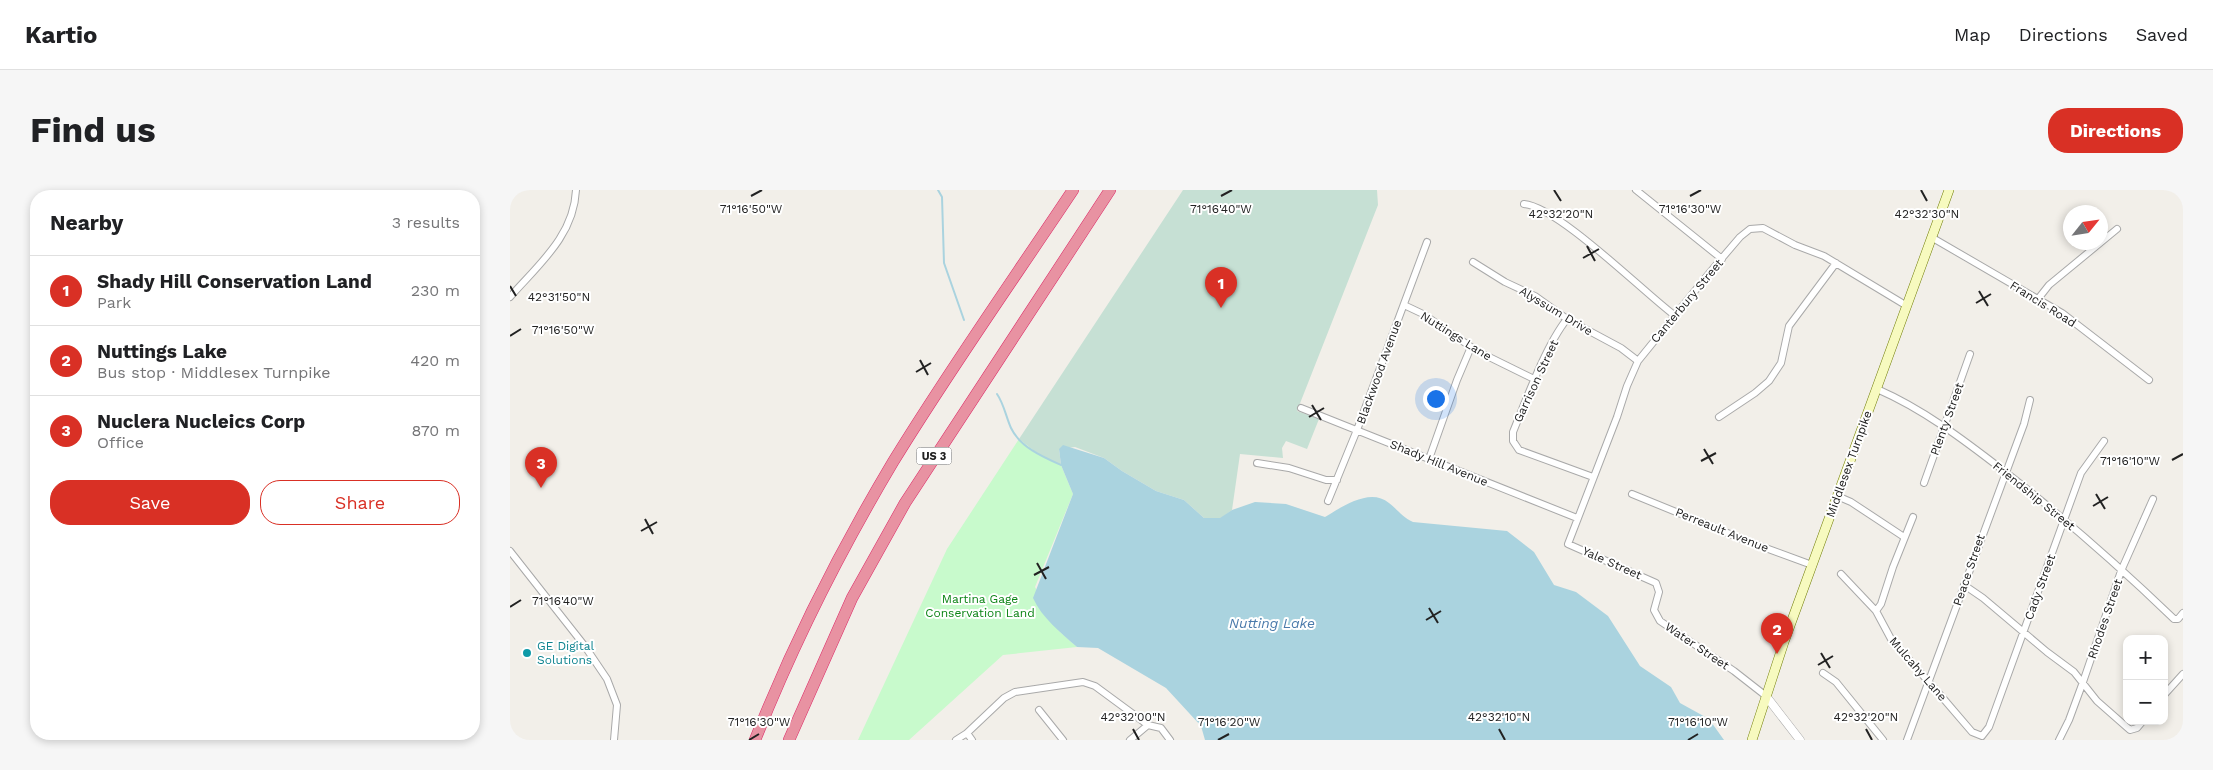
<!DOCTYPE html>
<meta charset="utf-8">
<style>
body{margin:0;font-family:"Work Sans",sans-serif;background:#f6f6f6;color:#202124}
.controls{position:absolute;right:15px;bottom:15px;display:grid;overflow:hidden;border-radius:10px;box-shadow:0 2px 8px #0003}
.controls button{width:45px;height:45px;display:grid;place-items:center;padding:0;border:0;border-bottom:1px solid #e0e0e0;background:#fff;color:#202124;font:25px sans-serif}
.compass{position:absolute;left:1553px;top:15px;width:45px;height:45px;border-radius:50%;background:#fff;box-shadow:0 2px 8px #0003;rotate:60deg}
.you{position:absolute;left:925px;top:208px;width:18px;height:18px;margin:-12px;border:4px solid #fff;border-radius:50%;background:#1a73e8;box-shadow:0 0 0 8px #1a73e833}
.badge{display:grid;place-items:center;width:32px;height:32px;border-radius:50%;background:#d93025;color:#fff;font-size:16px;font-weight:700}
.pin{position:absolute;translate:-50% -41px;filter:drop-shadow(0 1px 2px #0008)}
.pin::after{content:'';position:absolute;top:26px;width:18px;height:15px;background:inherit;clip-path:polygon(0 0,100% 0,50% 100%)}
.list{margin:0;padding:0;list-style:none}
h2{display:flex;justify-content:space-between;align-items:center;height:65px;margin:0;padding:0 20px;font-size:21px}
h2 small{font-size:16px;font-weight:400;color:#757577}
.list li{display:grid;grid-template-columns:32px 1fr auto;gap:15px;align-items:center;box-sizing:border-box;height:70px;padding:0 20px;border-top:1px solid #e0e0e0}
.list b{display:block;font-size:19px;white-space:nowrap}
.list p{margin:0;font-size:16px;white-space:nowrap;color:#757577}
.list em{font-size:16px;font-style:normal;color:#757577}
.actions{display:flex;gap:10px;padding:15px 20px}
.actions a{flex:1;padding:11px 0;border:1px solid #d93025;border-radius:20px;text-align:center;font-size:18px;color:#d93025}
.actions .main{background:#d93025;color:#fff}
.map{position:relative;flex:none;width:1673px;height:550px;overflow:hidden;border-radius:20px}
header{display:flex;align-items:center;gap:30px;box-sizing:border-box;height:70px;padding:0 25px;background:#fff;border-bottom:1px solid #e0e0e0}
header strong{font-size:24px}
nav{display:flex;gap:28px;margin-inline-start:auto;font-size:18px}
.intro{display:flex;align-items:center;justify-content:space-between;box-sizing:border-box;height:120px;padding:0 30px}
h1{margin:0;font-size:35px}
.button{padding:12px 22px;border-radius:20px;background:#d93025;color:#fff;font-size:18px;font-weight:700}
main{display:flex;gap:30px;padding:0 30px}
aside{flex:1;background:#fff;border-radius:20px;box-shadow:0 2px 8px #0003}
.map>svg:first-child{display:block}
</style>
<header>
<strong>Kartio</strong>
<nav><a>Map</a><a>Directions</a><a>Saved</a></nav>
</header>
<div class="intro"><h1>Find us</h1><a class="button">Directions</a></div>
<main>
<aside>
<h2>Nearby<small>3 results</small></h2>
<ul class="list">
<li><span class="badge">1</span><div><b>Shady Hill Conservation Land</b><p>Park</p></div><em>230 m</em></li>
<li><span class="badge">2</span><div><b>Nuttings Lake</b><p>Bus stop · Middlesex Turnpike</p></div><em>420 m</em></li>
<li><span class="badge">3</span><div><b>Nuclera Nucleics Corp</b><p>Office</p></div><em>870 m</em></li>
</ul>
<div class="actions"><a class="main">Save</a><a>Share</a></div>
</aside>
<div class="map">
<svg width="1673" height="550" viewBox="0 0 1673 550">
<rect width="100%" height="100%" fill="#f2efe9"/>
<path fill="#c6e0d4" d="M 673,0 L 867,0 L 868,15 L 787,221 L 809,229 L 797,259 L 776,251 L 772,258 L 773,268 L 730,264 L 722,320 L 710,329 L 694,328 L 674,310 L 646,301 L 612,281 L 594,268 L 565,257 L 549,259 L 551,275 L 528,264 L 509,249 Z"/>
<path fill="#c8facc" d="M 509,249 L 528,264 L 551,275 L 563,304 L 525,397 L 549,441 L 567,457 L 493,465 L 399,550 L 348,550 L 437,359 Z"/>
<path fill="#aad3df" d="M 553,255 L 594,268 L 612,281 L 646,301 L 674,310 L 694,328 L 710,328 L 722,320 L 745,312 L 776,314 L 815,327 C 832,317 860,297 879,313 C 888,320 892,327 903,332 L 997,341 L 1024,362 L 1044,395 L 1066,402 L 1098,426 L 1130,476 L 1161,497 L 1170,513 L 1199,529 L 1214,550 L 695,550 L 691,536 L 656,498 L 588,458 L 567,457 C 551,443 532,428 523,408 L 563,304 L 551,275 L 549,259 Z"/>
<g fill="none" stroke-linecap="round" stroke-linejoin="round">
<path stroke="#aad3df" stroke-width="2" d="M 428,0 L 432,7 L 434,73 L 454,130
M 487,204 C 494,214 496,227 501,238 C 510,257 533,267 551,275"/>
<g stroke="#a9a9a9" stroke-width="8">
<path id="minor" d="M 1126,0 L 1212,69
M 1014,14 C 1048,17 1131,100 1164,125
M 1421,47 L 1552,123 L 1639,190
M 963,72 L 995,92 L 1025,106 L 1057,129 L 1111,158 L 1128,171
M 0,107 C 28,75 64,46 66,0
M 1528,109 L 1539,95 L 1607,39
M 894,115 L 913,124 L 967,161 L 1026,190
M 1057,129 C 1036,155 1016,210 1003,242 L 1003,251 L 1009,260 L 1083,287
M 1367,199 C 1413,219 1454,250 1494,281 C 1553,327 1610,377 1664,429 L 1668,429 L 1673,423
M 791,218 L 1067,328
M 1209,227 L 1245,203 L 1259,191 L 1271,173 L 1279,136 L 1326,73
M 919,269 L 947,190 L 961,157
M 747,273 L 779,278 L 816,290 L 827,290
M 1414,293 L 1460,164
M 1122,304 L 1242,353 L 1302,375
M 1327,306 L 1341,312 L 1394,347
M 818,311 L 847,240 L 917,52
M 0,361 L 74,455 L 97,489 L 107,515 L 104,550
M 1331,384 L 1366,421 L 1381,449 L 1432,507 L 1462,542 L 1472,546
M 1454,395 L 1473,408 L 1537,462 L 1564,482 L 1587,511 L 1620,540 L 1627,538 L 1633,531
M 1366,421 L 1371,414 L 1383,377 L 1403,327
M 1654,474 L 1654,473
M 1313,483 L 1326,492 L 1373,550
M 1654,505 L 1673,484
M 1256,506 L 1224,481 L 1150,431 L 1144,420 L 1149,402 L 1146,393 L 1058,354 L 1107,227 L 1117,196 L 1128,171 L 1201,81 L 1230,47 L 1240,39 L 1253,38 L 1285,55 L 1314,66 L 1397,116
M 529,520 L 553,550
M 457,543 L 462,550
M 1472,546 L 1479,537 L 1571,283 L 1594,251
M 446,550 L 457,543 L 494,508 L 505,502 L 573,492 L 585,496 L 638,535 L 651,538 L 660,550
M 620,550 L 638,535
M 1397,550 L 1514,234 L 1520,210
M 1549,550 L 1559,530 L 1573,492 L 1611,381 L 1643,309"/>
</g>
<g stroke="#a9a9a9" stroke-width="9">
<path id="tertiary" d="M 1256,506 L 1290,550"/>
</g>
<g stroke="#707d05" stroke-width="10">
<path id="secondary" d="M 1242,550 L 1274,452 L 1439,0"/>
</g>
<g stroke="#dc2a67" stroke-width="12">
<path id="motorway" d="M 245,550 C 283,454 330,361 383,272 C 440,179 503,90 563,0
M 279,550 L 342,408 L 395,313 L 600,0"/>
</g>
<use href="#minor" stroke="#fff" stroke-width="6"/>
<use href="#tertiary" stroke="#fff" stroke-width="8"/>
<use href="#secondary" stroke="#f7fabf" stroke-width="9"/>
<use href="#motorway" stroke="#e892a2" stroke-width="11"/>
</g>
<path fill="none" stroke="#222" stroke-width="2" d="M 1044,0 L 1051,11M 1411,0 L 1417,11M 241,6 L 252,0M 711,6 L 722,0M 1180,6 L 1191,0M 1077,56 L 1085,71M 1073,68 L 1089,59M 0,96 L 6,106M 1469,101 L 1478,116M 1466,113 L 1481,104M 0,146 L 11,139M 410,170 L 418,185M 406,182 L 421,173M 802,215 L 811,230M 799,227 L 814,218M 1194,259 L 1203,274M 1662,270 L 1673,264M 1191,271 L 1206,263M 1586,304 L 1595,319M 1583,316 L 1598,307M 135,329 L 143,344M 131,341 L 147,332M 527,373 L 536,389M 524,385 L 539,377M 0,417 L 11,410M 919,418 L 928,433M 916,430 L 931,421M 1311,463 L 1320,478M 1308,475 L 1323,466M 623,539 L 629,550M 989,539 L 995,550M 1356,539 L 1362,550M 239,550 L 249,544M 708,550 L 719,544M 1178,550 L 1188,544"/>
<circle fill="#0f9aa8" stroke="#fff" stroke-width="2" cx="17" cy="463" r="5"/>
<g text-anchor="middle" stroke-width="4" stroke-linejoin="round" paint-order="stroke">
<rect fill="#fff" stroke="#646464" stroke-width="1" x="406.5" y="257.5" width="35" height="17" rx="4"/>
<g font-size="11" font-weight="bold" fill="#222">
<text x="424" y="270">US 3</text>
</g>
<g font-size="12" fill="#222" stroke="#fff">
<text transform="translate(1177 111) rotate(-50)" y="4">Canterbury Street</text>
<text transform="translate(1533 114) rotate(32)" y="4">Francis Road</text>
<text transform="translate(1046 121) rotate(31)" y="4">Alyssum Drive</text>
<text transform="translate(946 146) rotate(32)" y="4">Nuttings Lane</text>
<text transform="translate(869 182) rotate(-70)" y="4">Blackwood Avenue</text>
<text transform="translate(1026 191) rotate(-65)" y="4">Garrison Street</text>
<text transform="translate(1437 229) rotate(-70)" y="4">Plenty Street</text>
<text transform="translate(929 273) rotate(22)" y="4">Shady Hill Avenue</text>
<text transform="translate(1339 274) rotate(-70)" y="4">Middlesex Turnpike</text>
<text transform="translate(1524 306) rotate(39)" y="4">Friendship Street</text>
<text transform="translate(1212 340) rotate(22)" y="4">Perreault Avenue</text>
<text transform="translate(1102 373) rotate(24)" y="4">Yale Street</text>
<text transform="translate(1459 380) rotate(-71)" y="4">Peace Street</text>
<text transform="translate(1530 397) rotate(-70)" y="4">Cady Street</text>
<text transform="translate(1595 429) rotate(-71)" y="4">Rhodes Street</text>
<text transform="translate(1187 456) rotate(34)" y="4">Water Street</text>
<text transform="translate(1408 479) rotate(49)" y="4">Mulcahy Lane</text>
</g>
<g font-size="12" fill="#0c8416" stroke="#fff">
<text x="470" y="413">Martina Gage<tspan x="470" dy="14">Conservation Land</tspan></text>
</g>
<g font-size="12" fill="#0d838f" stroke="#fff" text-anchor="start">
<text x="27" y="460">GE Digital<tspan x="27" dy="14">Solutions</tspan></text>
</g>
<g font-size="14" font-style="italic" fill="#4a7aab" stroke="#fff">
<text x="762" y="438">Nutting Lake</text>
</g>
</g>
<g font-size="12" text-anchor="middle" fill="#222" stroke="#fff" stroke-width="4" stroke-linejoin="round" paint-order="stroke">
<text x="241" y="23">71°16'50"W</text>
<text x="711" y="23">71°16'40"W</text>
<text x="1180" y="23">71°16'30"W</text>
<text x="1051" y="28">42°32'20"N</text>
<text x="1417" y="28">42°32'30"N</text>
<text x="49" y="111">42°31'50"N</text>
<text x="53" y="144">71°16'50"W</text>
<text x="1620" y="275">71°16'10"W</text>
<text x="53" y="415">71°16'40"W</text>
<text x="623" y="531">42°32'00"N</text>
<text x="989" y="531">42°32'10"N</text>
<text x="1356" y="531">42°32'20"N</text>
<text x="249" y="536">71°16'30"W</text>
<text x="719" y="536">71°16'20"W</text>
<text x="1188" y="536">71°16'10"W</text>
</g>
</svg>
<div class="controls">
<button>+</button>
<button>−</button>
</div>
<svg class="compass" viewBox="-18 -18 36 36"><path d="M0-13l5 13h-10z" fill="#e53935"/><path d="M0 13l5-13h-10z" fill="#757577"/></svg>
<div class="you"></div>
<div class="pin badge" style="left:711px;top:118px">1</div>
<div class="pin badge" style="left:1267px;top:464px">2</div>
<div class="pin badge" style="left:31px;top:298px">3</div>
</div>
</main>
